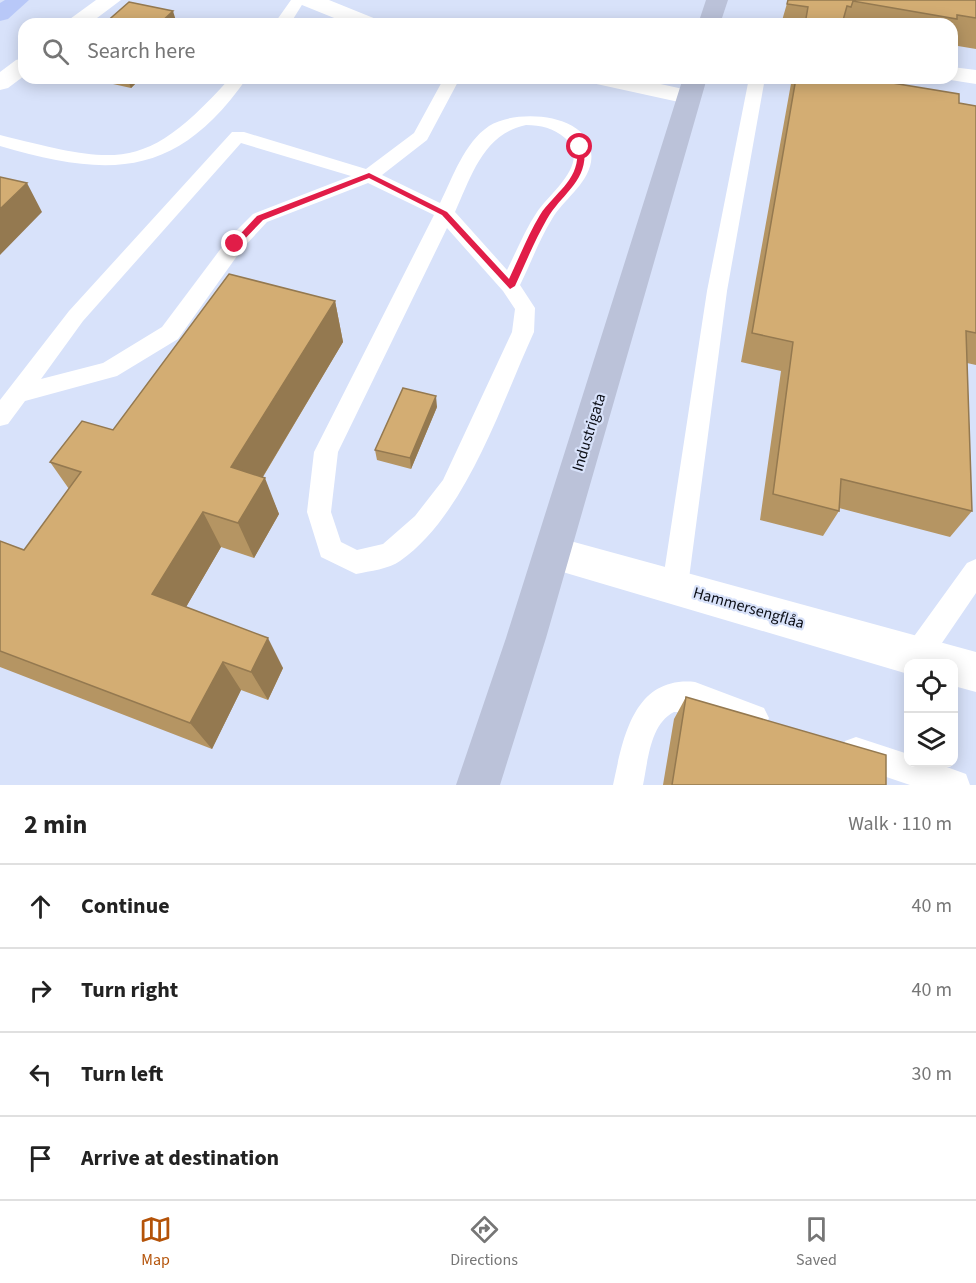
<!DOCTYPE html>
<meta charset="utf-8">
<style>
body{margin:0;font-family:"Source Sans 3",sans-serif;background:#f6f6f6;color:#222}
.controls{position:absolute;right:18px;bottom:18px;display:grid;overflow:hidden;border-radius:12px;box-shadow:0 3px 15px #0003}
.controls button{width:54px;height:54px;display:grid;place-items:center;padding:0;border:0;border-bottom:2px solid #e0e0e0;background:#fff;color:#222;font:30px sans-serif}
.stop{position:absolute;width:18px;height:18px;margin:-14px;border:4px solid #e11d48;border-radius:50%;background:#fff}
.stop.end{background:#e11d48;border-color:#fff;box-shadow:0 2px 6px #0008}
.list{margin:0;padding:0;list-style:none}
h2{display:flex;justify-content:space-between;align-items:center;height:78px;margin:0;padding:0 24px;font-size:26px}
h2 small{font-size:20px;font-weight:400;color:#767676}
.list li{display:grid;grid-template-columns:39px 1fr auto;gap:18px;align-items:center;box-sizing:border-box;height:84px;padding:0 24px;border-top:2px solid #e0e0e0}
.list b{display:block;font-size:22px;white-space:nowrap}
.list em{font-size:20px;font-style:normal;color:#767676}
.icon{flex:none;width:33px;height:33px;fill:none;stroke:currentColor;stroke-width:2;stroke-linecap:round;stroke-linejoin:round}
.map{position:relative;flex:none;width:976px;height:785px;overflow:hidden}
.search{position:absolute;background:#fff;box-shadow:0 3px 15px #0003;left:18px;right:18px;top:18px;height:66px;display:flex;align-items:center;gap:15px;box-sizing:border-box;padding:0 21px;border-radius:18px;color:#767676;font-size:22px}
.sheet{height:414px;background:#fff}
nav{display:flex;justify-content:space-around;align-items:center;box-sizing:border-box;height:84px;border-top:2px solid #e0e0e0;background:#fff;font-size:16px;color:#767676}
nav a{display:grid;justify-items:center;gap:3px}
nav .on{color:#b45309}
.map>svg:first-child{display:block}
</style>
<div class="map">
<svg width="976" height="785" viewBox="0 0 976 785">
<rect width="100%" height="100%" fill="#d8e2fa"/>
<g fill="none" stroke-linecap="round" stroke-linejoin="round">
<path fill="#fff" fill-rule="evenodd" d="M 291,0 L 305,0 L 290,24 L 274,24 Z
M 230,78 L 247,78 C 176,179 110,178 0,146 L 0,135 C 118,164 144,174 230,78 Z
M 444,78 L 460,78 L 427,140 L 382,175 L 440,203 C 453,177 464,143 489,126 C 519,107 598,114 591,162 C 587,185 563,200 552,219 C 539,240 531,263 520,285 L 535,308 L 534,332 C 501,404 466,515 400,561 C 389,569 370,571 356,574 L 321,557 L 307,512 L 314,452 L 434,215 L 368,183 L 267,222 L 242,249 L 178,339 L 117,376 L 25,401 L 8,424 L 0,426 L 0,400 L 69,311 L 232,132 L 244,132 L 366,169 L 414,133 ZM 526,125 C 541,125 553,128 565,138 C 592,162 550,193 537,212 C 525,230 517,250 507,270 L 455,212 C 471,177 483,134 526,125 ZM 241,143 L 351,176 L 253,214 L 228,239 L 162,327 L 103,363 L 41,379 L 83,321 ZM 447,228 L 503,291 L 515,309 L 512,332 L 443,480 L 415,516 L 383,544 L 357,550 L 341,542 L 331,512 L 338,452 Z
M 749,78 L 765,78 L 727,291 L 688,586 L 684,595 L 675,598 L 666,595 L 662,586 L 707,291 Z
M 976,559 L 976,593 L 931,659 L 932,664 L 908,664 L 908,674 L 903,656 L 907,646 L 967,563 Z
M 695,682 L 764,708 L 769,718 L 764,728 L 754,733 L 703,713 L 674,712 C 650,724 648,761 643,785 L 613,785 C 623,739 633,676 695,682 Z
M 856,737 L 908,754 L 908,762 L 933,762 L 966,774 L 970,785 L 910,785 L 845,763 L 841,752 L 845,741 Z"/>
<path fill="#fff" fill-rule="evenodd" d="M 96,0 L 121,0 L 89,24 L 63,24 Z
M 299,0 L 329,0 L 376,19 L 379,24 L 349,24 L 302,5 Z
M 24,58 L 24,76 L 8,88 L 0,90 L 0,72 L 16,60 Z
M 952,67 L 976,70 L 976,84 L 944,79 L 952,78 Z
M 588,78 L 633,78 L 697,92 L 700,97 L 697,102 L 688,104 L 592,83 Z
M 552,536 L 976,652 L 976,692 L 954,686 L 954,664 L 908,664 L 908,674 L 539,565 L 533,553 L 539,541 Z"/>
<path fill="#bbc2d9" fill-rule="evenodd" d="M 706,0 L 728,0 L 720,24 L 698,24 Z
M 683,78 L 707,78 L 546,638 L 500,785 L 456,785 L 506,638 Z"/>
<path fill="#b8c8f8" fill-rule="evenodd" d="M 5,0 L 29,0 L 8,19 L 0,21 L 0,3 Z"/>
</g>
<path fill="#b59563" d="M 788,0 L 976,0 L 976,49 L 952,45 L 952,24 L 781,24 Z
M 86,78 L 141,78 L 131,88 Z
M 792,78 L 862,78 L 959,103 L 976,106 L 976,365 L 967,363 L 972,511 L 950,537 L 839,508 L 839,511 L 823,536 L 760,520 L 781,371 L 741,362 Z
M 335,301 L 343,342 L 263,477 L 279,514 L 254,558 L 221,547 L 186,607 L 283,668 L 268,700 L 241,690 L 212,749 L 0,667 L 0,541 L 24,550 L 69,489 L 50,462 L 113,430 Z
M 437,407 L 411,469 L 377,460 L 375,450 Z
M 686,697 L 886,785 L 663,785 L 674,719 Z"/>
<path fill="#947950" d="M 173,11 L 177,24 L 159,24 Z
M 127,78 L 141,78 L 131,88 Z
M 27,183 L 42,212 L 0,255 L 0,209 Z
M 335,301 L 343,342 L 247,503 L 231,467 Z
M 436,396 L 437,407 L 411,469 L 410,458 Z
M 265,478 L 279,514 L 254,558 L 238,523 Z
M 203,512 L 221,547 L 175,626 L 152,594 Z
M 268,638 L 283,668 L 268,700 L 251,672 Z
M 223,662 L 241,690 L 212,749 L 190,723 Z"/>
<path fill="#d3ad73" stroke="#947950" stroke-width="1.5" d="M 788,0 L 976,0 L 976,18 L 957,15 L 957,19 L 853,1 L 851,7 L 847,6 L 842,24 L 805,24 L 808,7 L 787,4 Z
M 129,2 L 173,11 L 159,24 L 104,24 Z
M 796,78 L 862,78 L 959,94 L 959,103 L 976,106 L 976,333 L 966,331 L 972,511 L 841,479 L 839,511 L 773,494 L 793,342 L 752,333 Z
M 0,177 L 27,183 L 0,209 Z
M 229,274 L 335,301 L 231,467 L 265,478 L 238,523 L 203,512 L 152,594 L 268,638 L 251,672 L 223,662 L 190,723 L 0,651 L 0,541 L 24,550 L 81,472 L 50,462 L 82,421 L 113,430 Z
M 403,388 L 436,396 L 410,458 L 375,450 Z
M 686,697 L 886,755 L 886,785 L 672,785 Z"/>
<path fill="#e11d48" d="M 580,145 L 584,147 C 589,181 562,193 547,219 C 535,240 525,264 515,286 L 510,289 L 442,215 L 369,178 L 263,220 L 238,246 L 231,244 L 257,216 L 369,173 L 447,212 L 509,279 C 519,258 528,235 540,215 C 556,191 581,180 577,147 Z"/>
<g text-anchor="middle" stroke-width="4.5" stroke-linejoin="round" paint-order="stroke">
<g font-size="16" fill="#0b0e16" stroke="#d8e2fa">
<text transform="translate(588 432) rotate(-73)" y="6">Industrigata</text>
<text transform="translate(749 607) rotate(16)" y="6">Hammersengflåa</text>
</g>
</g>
</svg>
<div class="controls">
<button><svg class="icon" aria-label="locate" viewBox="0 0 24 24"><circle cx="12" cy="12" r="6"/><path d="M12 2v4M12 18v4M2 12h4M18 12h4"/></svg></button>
<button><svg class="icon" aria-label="layers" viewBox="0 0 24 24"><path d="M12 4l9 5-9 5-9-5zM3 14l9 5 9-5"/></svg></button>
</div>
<div class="stop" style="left:580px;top:147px"></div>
<div class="stop end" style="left:235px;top:244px"></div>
<div class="search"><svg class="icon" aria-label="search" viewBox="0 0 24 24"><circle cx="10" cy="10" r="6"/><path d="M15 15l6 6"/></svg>Search here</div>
</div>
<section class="sheet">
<h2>2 min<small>Walk · 110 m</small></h2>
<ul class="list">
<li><svg class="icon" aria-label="ahead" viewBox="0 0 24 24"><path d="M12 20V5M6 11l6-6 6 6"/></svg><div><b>Continue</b></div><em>40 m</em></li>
<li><svg class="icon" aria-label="right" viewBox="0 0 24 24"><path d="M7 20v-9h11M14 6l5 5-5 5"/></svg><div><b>Turn right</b></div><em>40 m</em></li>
<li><svg class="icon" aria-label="left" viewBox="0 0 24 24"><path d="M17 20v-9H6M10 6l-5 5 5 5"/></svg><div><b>Turn left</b></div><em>30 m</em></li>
<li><svg class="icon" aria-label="arrive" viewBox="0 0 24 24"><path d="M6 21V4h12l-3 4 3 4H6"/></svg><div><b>Arrive at destination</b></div></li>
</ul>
</section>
<nav>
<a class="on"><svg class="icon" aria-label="map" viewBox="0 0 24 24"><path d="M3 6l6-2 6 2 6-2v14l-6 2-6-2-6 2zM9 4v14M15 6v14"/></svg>Map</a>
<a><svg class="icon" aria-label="directions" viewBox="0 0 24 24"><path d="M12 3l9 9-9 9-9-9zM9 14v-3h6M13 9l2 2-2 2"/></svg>Directions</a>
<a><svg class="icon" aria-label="saved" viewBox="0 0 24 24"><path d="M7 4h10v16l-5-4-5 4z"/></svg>Saved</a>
</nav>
